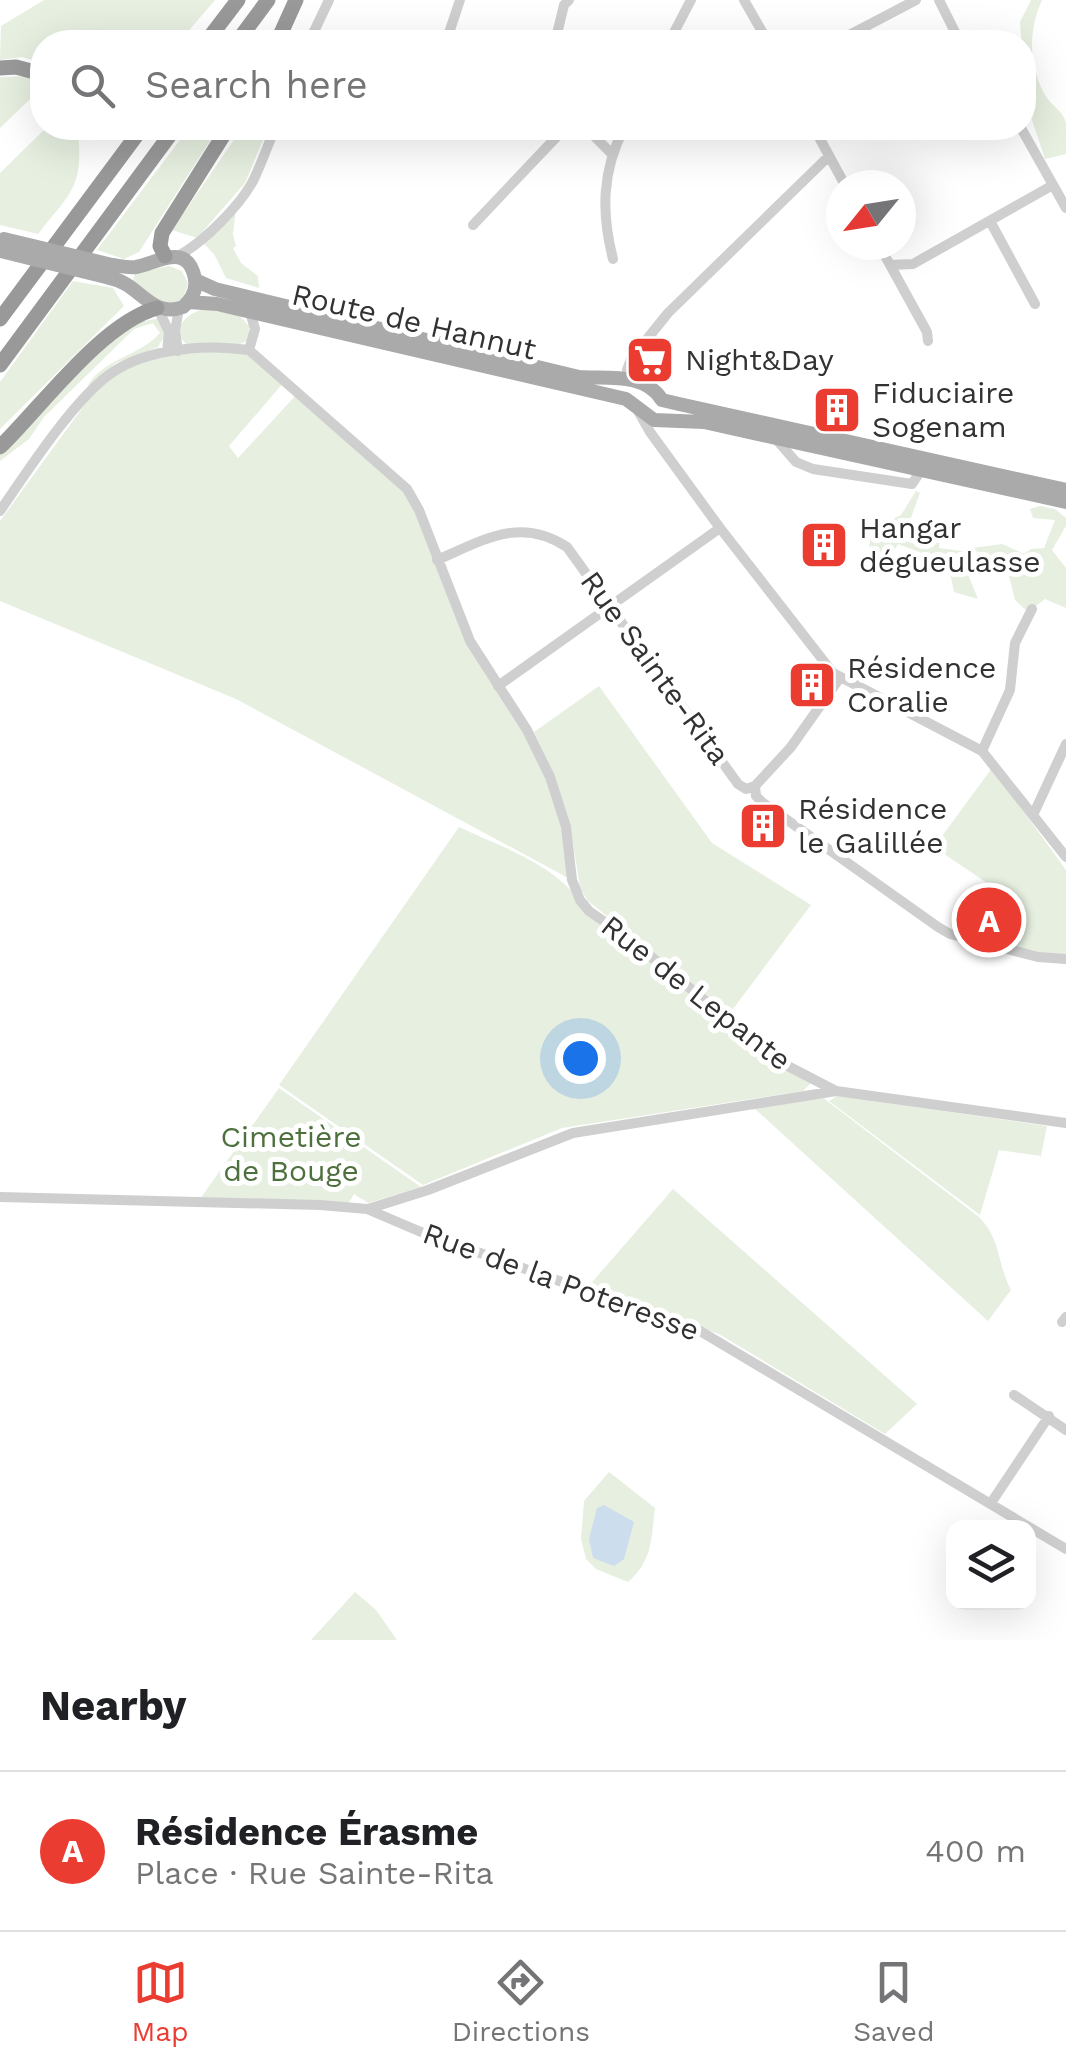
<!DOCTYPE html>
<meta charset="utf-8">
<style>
body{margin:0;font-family:"Work Sans",sans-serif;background:#f6f6f6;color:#202124}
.controls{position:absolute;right:30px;bottom:30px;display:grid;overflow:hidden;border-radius:20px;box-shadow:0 10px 40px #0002}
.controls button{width:90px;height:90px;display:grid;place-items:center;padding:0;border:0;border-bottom:2px solid #e0e0e0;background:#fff;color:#202124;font:50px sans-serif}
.compass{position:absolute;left:826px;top:170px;width:90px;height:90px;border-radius:50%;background:#fff;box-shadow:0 10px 40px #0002;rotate:240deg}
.you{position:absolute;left:580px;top:1058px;width:35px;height:35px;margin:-25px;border:8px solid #fff;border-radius:50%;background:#1a73e8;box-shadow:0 0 0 15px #1a73e833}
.badge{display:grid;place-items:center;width:65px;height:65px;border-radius:50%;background:#eb3c32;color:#fff;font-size:32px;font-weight:700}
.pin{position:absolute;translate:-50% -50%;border:5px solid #fff;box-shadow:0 2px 10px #0006}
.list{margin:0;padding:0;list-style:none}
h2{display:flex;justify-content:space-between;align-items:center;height:130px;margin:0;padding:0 40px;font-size:42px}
h2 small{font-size:32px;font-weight:400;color:#757577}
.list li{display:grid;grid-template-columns:65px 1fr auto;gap:30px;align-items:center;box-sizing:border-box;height:160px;padding:0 40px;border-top:2px solid #e0e0e0}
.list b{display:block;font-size:38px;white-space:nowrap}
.list p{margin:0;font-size:32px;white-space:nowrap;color:#757577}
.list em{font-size:32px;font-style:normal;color:#757577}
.icon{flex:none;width:55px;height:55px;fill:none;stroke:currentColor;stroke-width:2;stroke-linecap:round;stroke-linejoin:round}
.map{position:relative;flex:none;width:1066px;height:1640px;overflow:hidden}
.search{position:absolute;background:#fff;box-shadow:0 10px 40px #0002;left:30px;right:30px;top:30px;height:110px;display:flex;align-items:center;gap:25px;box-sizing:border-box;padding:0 35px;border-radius:40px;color:#757577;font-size:38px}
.sheet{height:290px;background:#fff}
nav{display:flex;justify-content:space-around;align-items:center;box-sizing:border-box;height:140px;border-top:2px solid #e0e0e0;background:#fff;font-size:28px;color:#757577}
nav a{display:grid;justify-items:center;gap:5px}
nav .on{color:#eb3c32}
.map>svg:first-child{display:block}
</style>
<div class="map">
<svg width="1066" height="1640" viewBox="0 0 1066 1640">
<rect width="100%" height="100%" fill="#fff"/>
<path fill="#e6efe0" d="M 44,0 L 215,0 L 179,42 L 42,42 L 42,63 L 22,57 L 0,60 L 1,26 Z
M 1031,0 L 1042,0 C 1028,31 1028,68 1047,98 C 1053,106 1064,113 1066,123 C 1066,132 1066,145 1066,154 L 1045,159 L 1025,99 L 1020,22 Z
M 28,76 L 42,83 L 42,112 L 29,100 L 0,128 L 0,77 Z
M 46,128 L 78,128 C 83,187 74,189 38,234 L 0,225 L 0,173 Z
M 189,128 L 218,128 L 139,252 L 124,259 L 97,250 Z
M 242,128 L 268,128 L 245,183 L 197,238 L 172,230 Z
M 236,209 L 233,234 L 236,246 L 233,248 L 241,263 L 258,276 L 259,288 L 226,278 L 214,254 L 204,244 Z
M 169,266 L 182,271 L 188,284 C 178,322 151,294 133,281 L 135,273 Z
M 73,281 L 113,288 L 124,306 L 0,429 L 0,382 Z
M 203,309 L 239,315 L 249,326 L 249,340 L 240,344 L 188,346 L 178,335 C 180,320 189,314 203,309 Z
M 159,318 L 166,334 L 158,347 L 116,363 L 87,387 C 103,358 139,357 160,333 L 153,323 L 134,329 L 44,417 L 29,439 L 0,461 L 0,454 L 85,365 L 133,324 Z
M 228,351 L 248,352 L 284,382 L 229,446 L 238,458 L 297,394 L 336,427 L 411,499 L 468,643 L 522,729 L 543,771 L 565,840 L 570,879 L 236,699 L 0,601 L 0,521 L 88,400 L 109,379 L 137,363 L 167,355 Z
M 916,491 L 920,493 L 908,526 L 909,538 L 930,545 L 937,526 L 941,528 L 939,548 L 961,551 L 973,559 L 969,577 L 978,599 L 954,592 L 948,563 L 898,544 L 890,558 L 868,552 L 872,531 L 881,532 L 891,520 L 901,515 Z
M 1040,506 L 1055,509 L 1066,518 L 1066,526 L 1052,550 L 1066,568 L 1066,608 L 1045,599 L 1028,612 L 1015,600 L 1009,576 L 1026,565 L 991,561 L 972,548 L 1002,544 L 1024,554 L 1031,549 L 1044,548 L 1055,520 L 1033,518 L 1030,509 Z
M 599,686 L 712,843 L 811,905 L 730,1013 L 588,901 L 580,888 L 571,830 L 555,779 L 534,732 Z
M 992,768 L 1066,870 L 1066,955 L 1039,953 L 973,935 L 987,883 L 934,847 Z
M 459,827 C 501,847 559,865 583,907 L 811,1083 L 803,1091 L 562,1128 L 423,1185 L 279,1085 Z
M 279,1088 L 421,1187 L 368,1203 L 354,1194 L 348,1204 L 200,1199 Z
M 837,1096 L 1047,1126 L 1041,1156 L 999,1150 L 980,1215 L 829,1101 Z
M 822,1097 L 979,1217 C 1001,1239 997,1263 1011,1290 L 988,1321 L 754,1108 Z
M 673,1189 L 917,1404 L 885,1434 L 719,1334 L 587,1288 Z
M 609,1472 L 655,1508 C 651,1539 653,1560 628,1582 L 596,1569 L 586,1559 L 581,1539 L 584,1501 Z
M 355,1592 L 376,1610 L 397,1640 L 311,1640 Z"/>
<path fill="#cde" d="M 604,1505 L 634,1522 L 624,1559 L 614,1566 L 593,1558 L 589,1539 L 597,1508 Z"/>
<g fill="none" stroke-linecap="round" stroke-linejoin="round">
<path stroke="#cfcfcf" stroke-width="10" d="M 744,0 L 768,42
M 939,0 L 960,42
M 309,42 L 329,0
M 446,42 L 460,0
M 555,42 L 564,5 L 569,0
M 669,42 L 691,0
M 836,42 L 916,0
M 586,128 L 611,153
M 814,128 L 845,185
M 1021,128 L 1066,208
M 990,221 L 1035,304
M 473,225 L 565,128
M 879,245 L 927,332 L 928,341
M 176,257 C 202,244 241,205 254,179 C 262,162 268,145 275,128
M 613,259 C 601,212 602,171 624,128
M 890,265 L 913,264 L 1053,185
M 161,315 L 169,332 L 167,352
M 249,350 L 255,329 L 250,312
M 178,351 L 175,331 L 178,314
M 629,380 L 627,370 L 631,359 L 668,313 L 829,156
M 637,409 L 650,432 L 720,528 L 833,673 L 982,751 L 1066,857
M 775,438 L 796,462 L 813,469 L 912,484 L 920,472
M 0,511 C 26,473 76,396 113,372 C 149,348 207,344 249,350 L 407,489 L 419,510 L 470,641 L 527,730 L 550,777 L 566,827 L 572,880 L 580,900 L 589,911 L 628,938 L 784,1064 L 836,1091
M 437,560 C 484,540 520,516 567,547 L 738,784 L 746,789 L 755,786
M 498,686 L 720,528
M 982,751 L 1010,690 L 1015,643 L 1032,609
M 755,786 L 756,796 L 762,802 L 938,927 L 950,934 L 1038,957 L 1066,959
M 755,786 L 791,747 L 839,679
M 1034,813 L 1066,744
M 0,1197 L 320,1205 L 367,1209 L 421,1232 L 700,1331 L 1066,1549
M 368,1209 L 428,1190 L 573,1133 L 836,1091 L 1066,1123
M 1062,1322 L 1066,1317
M 1014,1395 L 1066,1430
M 991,1503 L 1049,1416"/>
<path stroke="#aaa" stroke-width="14" d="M 110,278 C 139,283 151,319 183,307 C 191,300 197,291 195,279 C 188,241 157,263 136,267 C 128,268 120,266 112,265
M 195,280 L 215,289 L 579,377 C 607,379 645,372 662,400 L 679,404 L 1066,490
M 189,302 L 217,304 L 626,399 L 654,420 L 704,422 L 1066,502"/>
<path stroke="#999" stroke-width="15" d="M 206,42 L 238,0
M 237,42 L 268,0
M 277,42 L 296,0
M 0,68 L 16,67 L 42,74
M 165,256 L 160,246 L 162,233 L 228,128
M 0,319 L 142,128
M 0,365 L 175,128
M 0,447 C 42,406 102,323 157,308"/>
<path stroke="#aaa" stroke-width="14" d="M 4,239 L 112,265
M 1,251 L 110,278"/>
</g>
<defs>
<g id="supermarket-square" transform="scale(2.5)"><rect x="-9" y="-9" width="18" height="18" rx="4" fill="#eb3c32" stroke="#fff"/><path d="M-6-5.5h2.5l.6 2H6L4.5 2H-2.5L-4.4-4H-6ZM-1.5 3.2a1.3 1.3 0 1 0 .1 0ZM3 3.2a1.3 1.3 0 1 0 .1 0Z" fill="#fff"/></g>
<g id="building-square" transform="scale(2.5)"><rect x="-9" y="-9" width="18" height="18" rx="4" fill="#eb3c32" stroke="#fff"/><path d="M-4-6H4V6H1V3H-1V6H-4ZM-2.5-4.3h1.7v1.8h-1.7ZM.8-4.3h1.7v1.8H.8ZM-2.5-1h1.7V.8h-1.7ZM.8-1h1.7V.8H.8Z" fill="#fff"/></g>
</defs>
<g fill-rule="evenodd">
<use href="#supermarket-square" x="650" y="360"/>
<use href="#building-square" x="837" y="410"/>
<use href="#building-square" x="824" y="545"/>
<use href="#building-square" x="812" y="685"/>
<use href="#building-square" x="763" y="826"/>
</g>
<g text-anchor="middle" stroke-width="10" stroke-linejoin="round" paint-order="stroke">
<g font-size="30" fill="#323232" stroke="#fff">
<text transform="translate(414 322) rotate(13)" y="10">Route de Hannut</text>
<text transform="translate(655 668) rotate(54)" y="10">Rue Sainte-Rita</text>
<text transform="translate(696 993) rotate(38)" y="10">Rue de Lepante</text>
<text transform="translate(561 1282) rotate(20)" y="10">Rue de la Poteresse</text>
</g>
<g font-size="30" fill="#323232" stroke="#fff" text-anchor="start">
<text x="685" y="370">Night&amp;Day</text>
<text x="872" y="403">Fiduciaire<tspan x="872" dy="34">Sogenam</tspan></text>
<text x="859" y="538">Hangar<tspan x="859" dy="34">dégueulasse</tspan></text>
<text x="847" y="678">Résidence<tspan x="847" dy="34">Coralie</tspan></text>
<text x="798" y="819">Résidence<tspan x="798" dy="34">le Galillée</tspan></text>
</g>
<g font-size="30" fill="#4e703d" stroke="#fff">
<text x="291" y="1147">Cimetière<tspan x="291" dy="34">de Bouge</tspan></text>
</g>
</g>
</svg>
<div class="controls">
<button><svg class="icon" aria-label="layers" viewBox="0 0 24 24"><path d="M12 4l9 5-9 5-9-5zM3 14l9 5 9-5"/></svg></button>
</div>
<svg class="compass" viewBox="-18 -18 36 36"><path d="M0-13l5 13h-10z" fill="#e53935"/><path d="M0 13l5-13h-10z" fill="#757577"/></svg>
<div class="you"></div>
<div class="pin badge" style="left:989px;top:920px">A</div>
<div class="search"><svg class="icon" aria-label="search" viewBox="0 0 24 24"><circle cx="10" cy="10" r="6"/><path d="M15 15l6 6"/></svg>Search here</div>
</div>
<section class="sheet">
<h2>Nearby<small></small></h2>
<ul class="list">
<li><span class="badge">A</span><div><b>Résidence Érasme</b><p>Place · Rue Sainte-Rita</p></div><em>400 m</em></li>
</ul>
</section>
<nav>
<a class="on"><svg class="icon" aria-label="map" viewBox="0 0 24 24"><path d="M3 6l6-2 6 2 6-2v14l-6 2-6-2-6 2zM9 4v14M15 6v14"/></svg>Map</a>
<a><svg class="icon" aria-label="directions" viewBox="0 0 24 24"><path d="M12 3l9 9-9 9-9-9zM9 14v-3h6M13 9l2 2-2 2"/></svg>Directions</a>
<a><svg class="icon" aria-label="saved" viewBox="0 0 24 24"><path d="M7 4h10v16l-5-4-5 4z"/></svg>Saved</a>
</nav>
